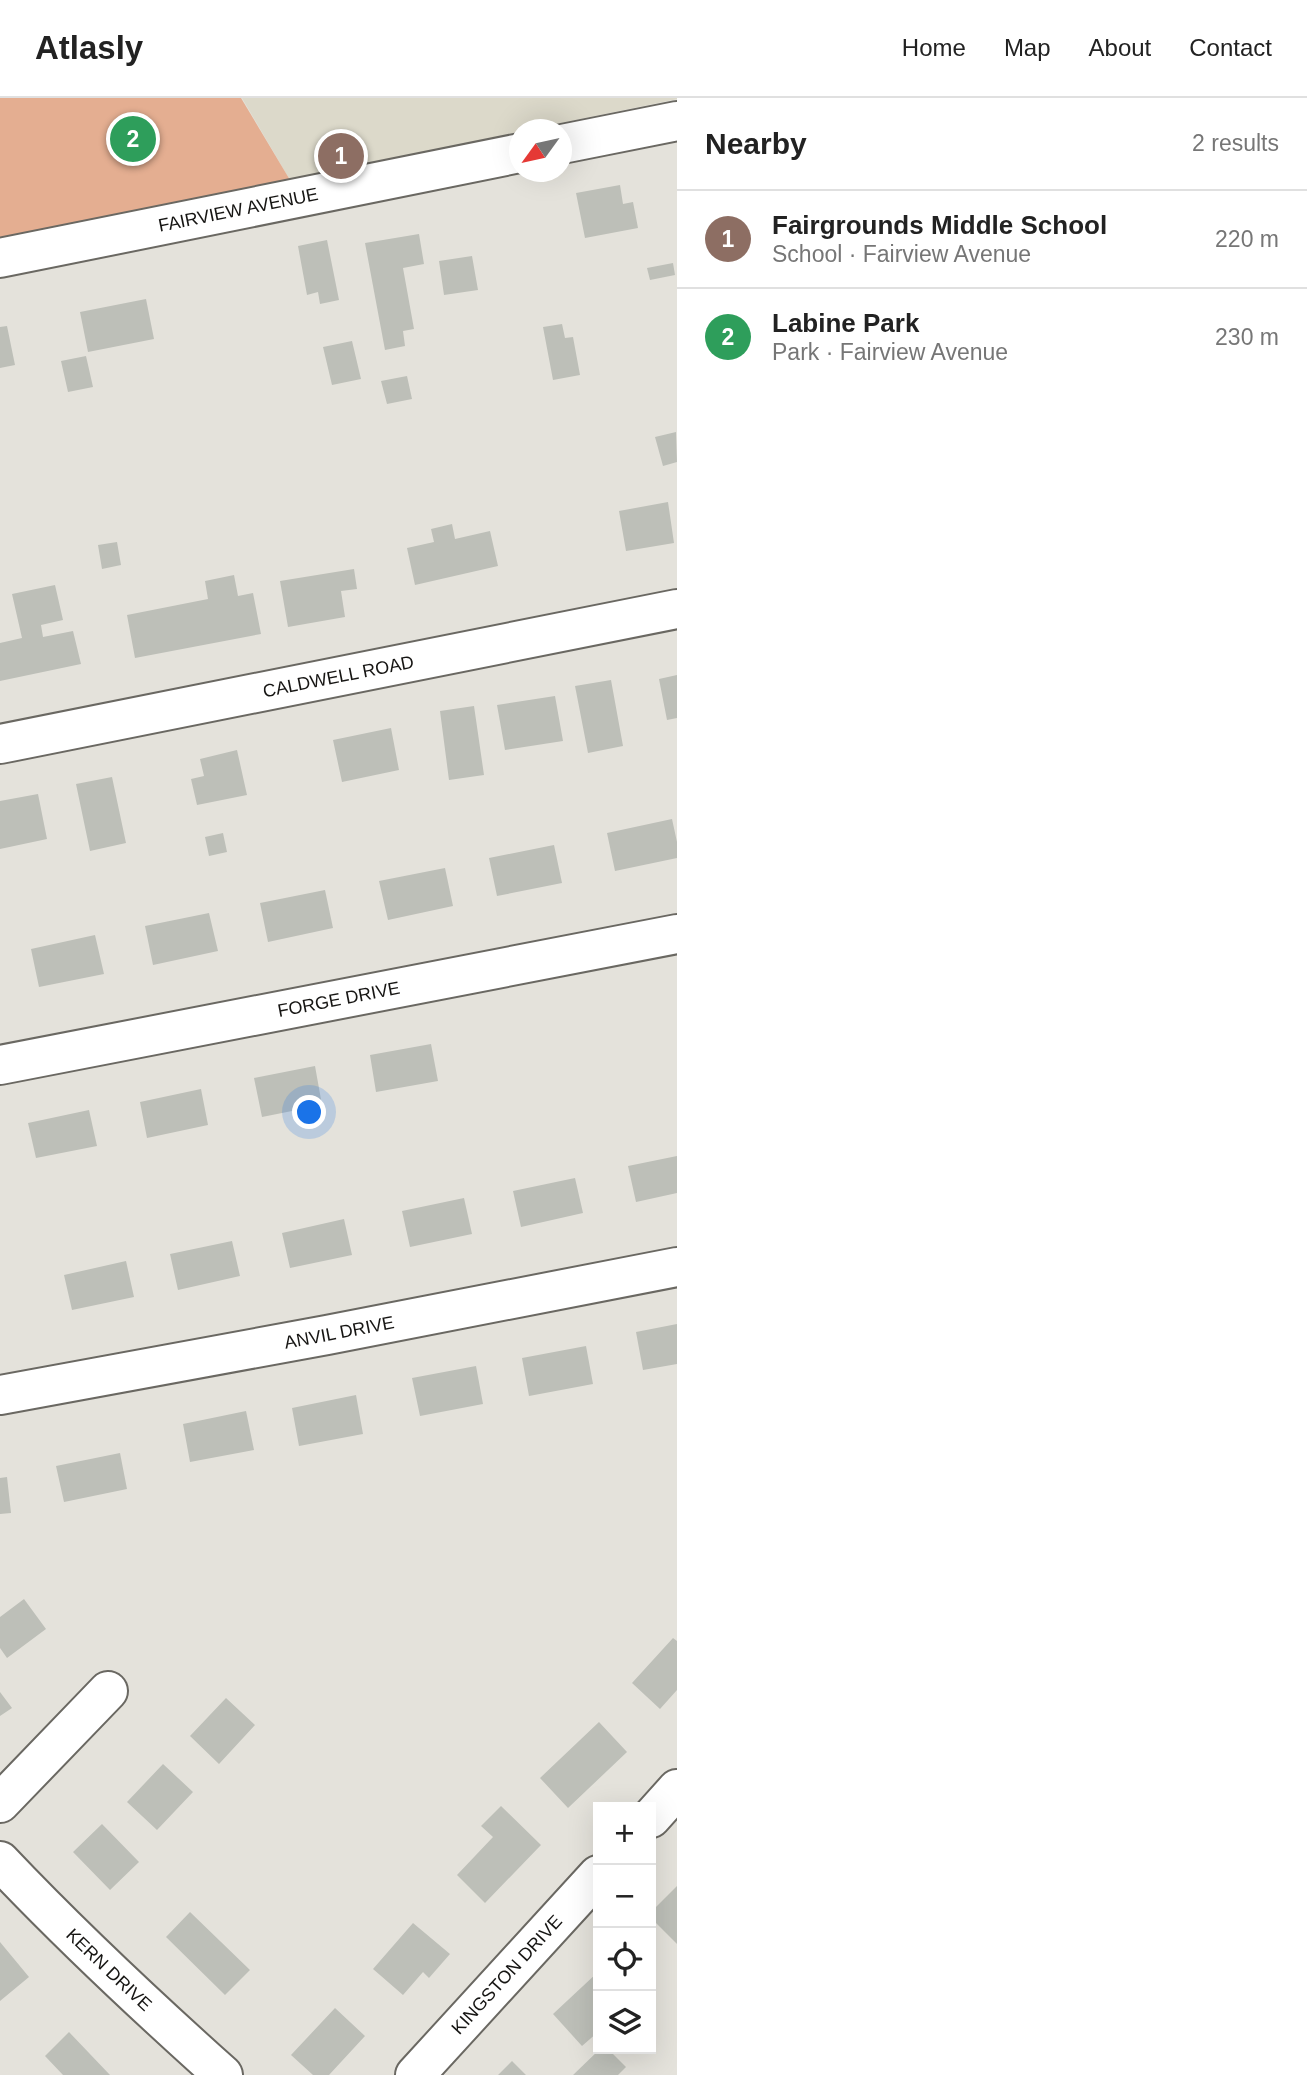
<!DOCTYPE html>
<meta charset="utf-8">
<style>
body{margin:0;font-family:Helvetica,sans-serif;background:#f2f2f2;color:#222}
.controls{position:absolute;right:21px;bottom:21px;display:grid;overflow:hidden;border-radius:0px;box-shadow:0 7px 28px #0002}
.controls button{width:63px;height:63px;display:grid;place-items:center;padding:0;border:0;border-bottom:2px solid #e0e0e0;background:#fff;color:#222;font:35px sans-serif}
.compass{position:absolute;left:509px;top:21px;width:63px;height:63px;border-radius:50%;background:#fff;box-shadow:0 7px 28px #0002;rotate:237deg}
.you{position:absolute;left:310px;top:1015px;width:24px;height:24px;margin:-18px;border:5px solid #fff;border-radius:50%;background:#1a73e8;box-shadow:0 0 0 10px #1a73e833}
.badge{display:grid;place-items:center;width:46px;height:46px;border-radius:50%;background:#ea580c;color:#fff;font-size:23px;font-weight:700}
.pin{position:absolute;translate:-50% -50%;border:4px solid #fff;box-shadow:0 2px 7px #0006}
.list{margin:0;padding:0;list-style:none}
h2{display:flex;justify-content:space-between;align-items:center;height:91px;margin:0;padding:0 28px;font-size:30px}
h2 small{font-size:23px;font-weight:400;color:#767676}
.list li{display:grid;grid-template-columns:46px 1fr auto;gap:21px;align-items:center;box-sizing:border-box;height:98px;padding:0 28px;border-top:2px solid #e0e0e0}
.list b{display:block;font-size:26px;white-space:nowrap}
.list p{margin:0;font-size:23px;white-space:nowrap;color:#767676}
.list em{font-size:23px;font-style:normal;color:#767676}
.icon{flex:none;width:38px;height:38px;fill:none;stroke:currentColor;stroke-width:2;stroke-linecap:round;stroke-linejoin:round}
.map{position:relative;flex:none;width:677px;height:1977px;overflow:hidden}
header{display:flex;align-items:center;gap:42px;box-sizing:border-box;height:98px;padding:0 35px;background:#fff;border-bottom:2px solid #e0e0e0}
header strong{font-size:33px}
nav{display:flex;gap:38px;margin-inline-start:auto;font-size:24px}
main{display:flex}
aside{flex:1;background:#fff}
.map>svg:first-child{display:block}
</style>
<header>
<strong>Atlasly</strong>
<nav><a>Home</a><a>Map</a><a>About</a><a>Contact</a></nav>
</header>
<main>
<div class="map">
<svg width="677" height="1977" viewBox="0 0 677 1977">
<rect width="100%" height="100%" fill="#e4e2db"/>
<path fill="#dcd9ca" d="M 242,0 L 677,0 L 677,1 L 532,31 L 520,32 L 519,34 L 290,82 Z"/>
<path fill="#e4ae91" d="M 0,0 L 241,0 L 290,82 L 0,141 Z"/>
<path fill="#bdbfb8" d="M 620,87 L 623,106 L 633,104 L 638,130 L 585,140 L 576,95 Z
M 419,136 L 424,166 L 403,170 L 414,231 L 403,233 L 405,248 L 385,252 L 365,145 Z
M 327,142 L 339,202 L 320,206 L 318,194 L 307,197 L 298,148 Z
M 472,158 L 478,192 L 444,197 L 439,163 Z
M 673,165 L 675,177 L 650,182 L 647,170 Z
M 146,201 L 154,241 L 88,254 L 80,214 Z
M 562,226 L 565,240 L 573,239 L 580,277 L 553,282 L 543,229 Z
M 7,228 L 15,267 L 0,270 L 0,229 Z
M 352,243 L 361,281 L 332,287 L 323,249 Z
M 86,258 L 93,289 L 68,294 L 61,263 Z
M 407,278 L 412,301 L 387,306 L 381,283 Z
M 676,334 L 677,364 L 663,368 L 655,339 Z
M 668,404 L 674,445 L 626,453 L 619,413 Z
M 452,426 L 455,441 L 490,433 L 498,468 L 415,487 L 407,450 L 434,444 L 431,431 Z
M 117,444 L 121,467 L 102,471 L 98,447 Z
M 354,471 L 357,491 L 341,493 L 345,519 L 288,529 L 280,483 Z
M 234,477 L 238,498 L 253,495 L 261,536 L 135,560 L 127,517 L 208,501 L 205,483 Z
M 55,487 L 63,522 L 41,527 L 43,539 L 73,533 L 81,566 L 0,583 L 0,545 L 22,540 L 12,496 Z
M 677,577 L 677,620 L 667,622 L 659,581 Z
M 611,582 L 623,648 L 588,655 L 575,588 Z
M 555,598 L 563,643 L 505,652 L 497,607 Z
M 474,608 L 484,677 L 449,682 L 440,613 Z
M 391,630 L 399,672 L 342,684 L 333,642 Z
M 237,652 L 247,697 L 197,707 L 191,681 L 204,678 L 200,661 Z
M 112,679 L 126,745 L 90,753 L 76,686 Z
M 38,696 L 47,741 L 0,751 L 0,703 Z
M 672,721 L 677,744 L 677,760 L 615,773 L 607,735 Z
M 223,735 L 227,754 L 209,758 L 205,739 Z
M 554,747 L 562,785 L 497,798 L 489,760 Z
M 445,770 L 453,808 L 388,822 L 379,783 Z
M 325,792 L 333,830 L 268,844 L 260,805 Z
M 209,815 L 218,853 L 153,867 L 145,828 Z
M 95,837 L 104,876 L 39,889 L 31,851 Z
M 431,946 L 438,983 L 376,994 L 370,957 Z
M 315,968 L 322,1007 L 262,1019 L 254,980 Z
M 201,991 L 208,1027 L 147,1040 L 140,1004 Z
M 89,1012 L 97,1048 L 36,1060 L 28,1025 Z
M 677,1058 L 677,1095 L 636,1104 L 628,1068 Z
M 575,1080 L 583,1115 L 521,1129 L 513,1093 Z
M 464,1100 L 472,1136 L 410,1149 L 402,1113 Z
M 344,1121 L 352,1157 L 290,1170 L 282,1135 Z
M 232,1143 L 240,1178 L 178,1192 L 170,1156 Z
M 126,1163 L 134,1199 L 72,1212 L 64,1177 Z
M 677,1226 L 677,1266 L 643,1272 L 636,1234 Z
M 586,1248 L 593,1286 L 529,1298 L 522,1260 Z
M 476,1268 L 483,1306 L 420,1318 L 412,1280 Z
M 356,1297 L 363,1336 L 299,1348 L 292,1310 Z
M 246,1313 L 254,1352 L 190,1364 L 183,1326 Z
M 120,1355 L 127,1391 L 64,1404 L 56,1368 Z
M 7,1379 L 11,1415 L 0,1416 L 0,1380 Z
M 24,1501 L 46,1531 L 7,1560 L 0,1550 L 0,1519 Z
M 673,1540 L 677,1543 L 677,1592 L 660,1611 L 632,1585 Z
M 0,1594 L 12,1610 L 0,1618 Z
M 226,1600 L 255,1627 L 219,1666 L 190,1638 Z
M 599,1624 L 627,1654 L 568,1710 L 540,1680 Z
M 163,1666 L 193,1694 L 157,1732 L 127,1704 Z
M 501,1708 L 541,1747 L 485,1805 L 457,1777 L 493,1739 L 481,1728 Z
M 102,1726 L 139,1764 L 110,1792 L 73,1754 Z
M 677,1788 L 677,1846 L 651,1820 L 651,1814 Z
M 190,1814 L 250,1872 L 225,1897 L 166,1839 Z
M 413,1825 L 450,1856 L 429,1880 L 423,1874 L 403,1897 L 373,1871 Z
M 0,1844 L 29,1879 L 0,1903 Z
M 598,1874 L 598,1934 L 582,1948 L 553,1916 Z
M 335,1910 L 365,1938 L 329,1977 L 313,1977 L 291,1957 Z
M 69,1934 L 110,1977 L 63,1977 L 45,1958 Z
M 600,1951 L 608,1951 L 626,1969 L 618,1977 L 573,1977 Z
M 512,1963 L 526,1977 L 498,1977 Z"/>
<g fill="none" stroke-linecap="round" stroke-linejoin="round">
<g stroke="#6a6862" stroke-width="42">
<g id="minor">
<path d="M 562,46 L 677,23"/>
<path id="s1" d="M 0,160 L 520,55"/>
<path id="s2" d="M 0,646 L 677,511"/>
<path id="s3" d="M 0,967 L 677,836"/>
<path id="s4" d="M 0,1297 L 327,1237 L 677,1169"/>
<path d="M 0,1705 L 108,1593"/>
<path d="M 651,1720 L 677,1691"/>
<path id="s5" d="M 0,1763 C 71,1838 146,1908 223,1977"/>
<path id="s6" d="M 415,1977 L 598,1777"/>
</g>
</g>
<use href="#minor" stroke="#fff" stroke-width="38"/>
</g>
<g text-anchor="middle" stroke-width="5" stroke-linejoin="round" paint-order="stroke">
<g font-size="18" fill="#161513" stroke="#e4e2db">
<text dy="6" stroke="none"><textPath href="#s1" startOffset="243">FAIRVIEW AVENUE</textPath></text>
<text dy="6" stroke="none"><textPath href="#s2" startOffset="345">CALDWELL ROAD</textPath></text>
<text dy="6" stroke="none"><textPath href="#s3" startOffset="345">FORGE DRIVE</textPath></text>
<text dy="6" stroke="none"><textPath href="#s4" startOffset="345">ANVIL DRIVE</textPath></text>
<text dy="6" stroke="none"><textPath href="#s5" startOffset="154">KERN DRIVE</textPath></text>
<text dy="6" stroke="none"><textPath href="#s6" startOffset="136">KINGSTON DRIVE</textPath></text>
</g>
</g>
</svg>
<div class="controls">
<button>+</button>
<button>−</button>
<button><svg class="icon" aria-label="locate" viewBox="0 0 24 24"><circle cx="12" cy="12" r="6"/><path d="M12 2v4M12 18v4M2 12h4M18 12h4"/></svg></button>
<button><svg class="icon" aria-label="layers" viewBox="0 0 24 24"><path d="M12 4l9 5-9 5-9-5zM3 14l9 5 9-5"/></svg></button>
</div>
<svg class="compass" viewBox="-18 -18 36 36"><path d="M0-13l5 13h-10z" fill="#e53935"/><path d="M0 13l5-13h-10z" fill="#767676"/></svg>
<div class="you"></div>
<div class="pin badge" style="left:341px;top:58px;background:#8d6e63">1</div>
<div class="pin badge" style="left:133px;top:41px;background:#2e9e5b">2</div>
</div>
<aside>
<h2>Nearby<small>2 results</small></h2>
<ul class="list">
<li><span class="badge" style="background:#8d6e63">1</span><div><b>Fairgrounds Middle School</b><p>School · Fairview Avenue</p></div><em>220 m</em></li>
<li><span class="badge" style="background:#2e9e5b">2</span><div><b>Labine Park</b><p>Park · Fairview Avenue</p></div><em>230 m</em></li>
</ul>
</aside>
</main>
